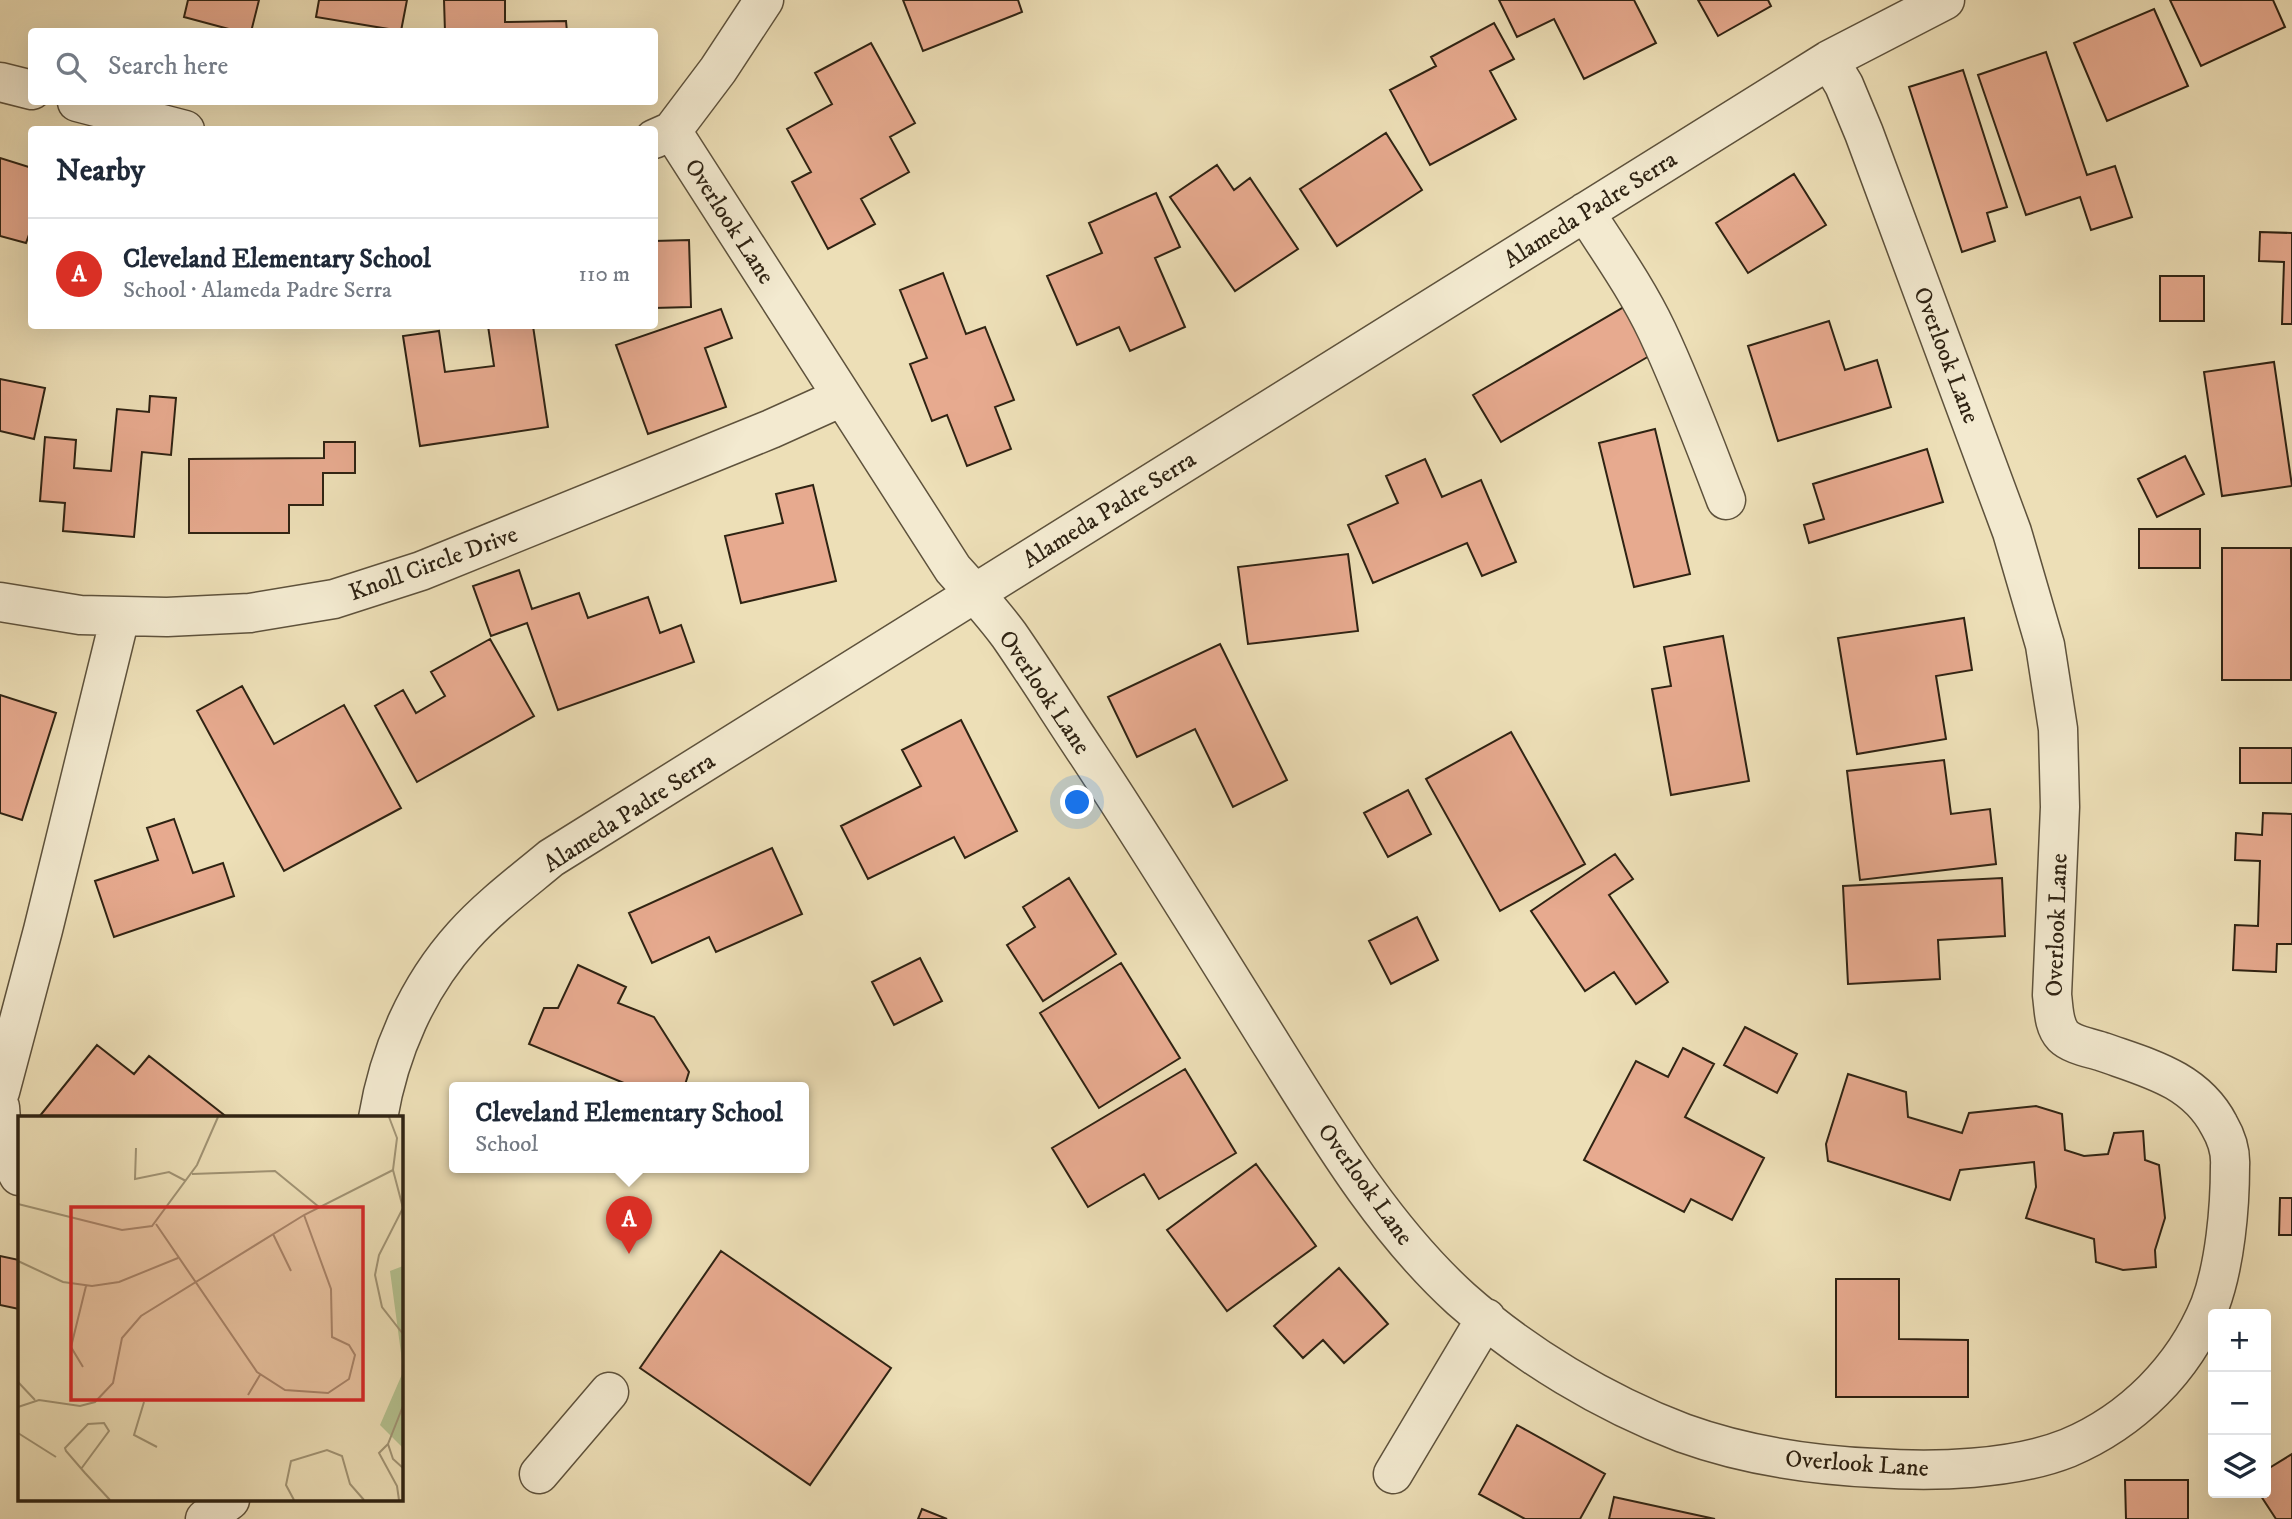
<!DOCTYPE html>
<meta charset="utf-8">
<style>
body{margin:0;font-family:"IM FELL DW Pica",serif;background:#f2f2f3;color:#1f2937}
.controls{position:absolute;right:21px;bottom:21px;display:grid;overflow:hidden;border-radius:7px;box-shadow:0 7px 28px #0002}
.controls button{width:63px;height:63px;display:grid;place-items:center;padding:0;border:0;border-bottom:2px solid #e0e1e3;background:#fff;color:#1f2937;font:35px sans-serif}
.you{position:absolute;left:1078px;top:803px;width:24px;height:24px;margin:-18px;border:5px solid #fff;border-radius:50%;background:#1a73e8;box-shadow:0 0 0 10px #1a73e833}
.badge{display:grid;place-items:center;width:46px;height:46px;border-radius:50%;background:#d93025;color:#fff;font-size:23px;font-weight:700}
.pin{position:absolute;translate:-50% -58px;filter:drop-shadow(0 2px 4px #0008)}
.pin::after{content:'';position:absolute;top:37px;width:24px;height:21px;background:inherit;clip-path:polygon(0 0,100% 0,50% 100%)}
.popup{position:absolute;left:449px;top:1082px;width:360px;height:91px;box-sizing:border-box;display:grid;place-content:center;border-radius:7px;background:#fff;filter:drop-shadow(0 2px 5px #0005);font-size:23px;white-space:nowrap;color:#747a83}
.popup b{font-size:26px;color:#1f2937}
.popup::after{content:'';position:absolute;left:50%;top:100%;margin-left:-14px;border:14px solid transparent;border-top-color:#fff}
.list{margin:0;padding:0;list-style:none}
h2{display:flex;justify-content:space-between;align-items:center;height:91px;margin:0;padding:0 28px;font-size:30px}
h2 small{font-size:23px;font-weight:400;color:#747a83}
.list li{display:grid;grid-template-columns:46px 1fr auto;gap:21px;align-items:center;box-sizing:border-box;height:112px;padding:0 28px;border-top:2px solid #e0e1e3}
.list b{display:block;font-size:26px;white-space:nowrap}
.list p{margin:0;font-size:23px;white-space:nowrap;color:#747a83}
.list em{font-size:23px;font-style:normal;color:#747a83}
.icon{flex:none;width:38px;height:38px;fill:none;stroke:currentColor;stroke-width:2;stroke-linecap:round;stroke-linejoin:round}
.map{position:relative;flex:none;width:2292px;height:1519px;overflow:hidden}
.search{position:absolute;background:#fff;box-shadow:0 7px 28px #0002;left:28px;top:28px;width:630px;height:77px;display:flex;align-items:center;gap:18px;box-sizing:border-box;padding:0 24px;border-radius:7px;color:#747a83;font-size:26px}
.panel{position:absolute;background:#fff;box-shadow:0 7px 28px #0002;left:28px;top:126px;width:630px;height:203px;border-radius:7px}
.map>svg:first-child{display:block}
</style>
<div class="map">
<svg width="2292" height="1519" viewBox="0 0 2292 1519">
<rect width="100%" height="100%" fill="#eddfb7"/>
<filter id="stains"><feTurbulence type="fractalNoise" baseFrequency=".00286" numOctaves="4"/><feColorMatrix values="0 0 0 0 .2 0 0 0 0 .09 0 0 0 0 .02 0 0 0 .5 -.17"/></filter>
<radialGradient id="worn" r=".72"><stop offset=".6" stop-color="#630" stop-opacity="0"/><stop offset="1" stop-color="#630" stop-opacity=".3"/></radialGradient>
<path fill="#e7aa8f" stroke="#2f2313" stroke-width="2" d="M 188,0 L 259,0 L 251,32 L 240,32 L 184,17 Z
M 319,0 L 407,0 L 401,31 L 316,17 Z
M 444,0 L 505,0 L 505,22 L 566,21 L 567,32 L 445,32 Z
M 903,0 L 1018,0 L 1022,12 L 923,51 Z
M 1499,0 L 1634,0 L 1656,43 L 1584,79 L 1554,19 L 1517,37 Z
M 1698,0 L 1768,0 L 1771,6 L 1718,36 Z
M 2170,0 L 2273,0 L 2285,27 L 2201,66 Z
M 2154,9 L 2188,86 L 2107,121 L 2074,43 Z
M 1494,23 L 1514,59 L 1490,71 L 1516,119 L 1430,165 L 1390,90 L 1436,66 L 1431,57 Z
M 871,43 L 915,123 L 890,137 L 909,172 L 861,199 L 875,224 L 828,249 L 792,182 L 811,172 L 787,129 L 832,104 L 815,73 Z
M 2046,52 L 2087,175 L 2115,166 L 2132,217 L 2091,230 L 2080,197 L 2026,215 L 1978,75 Z
M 1963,70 L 2007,207 L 1987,213 L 1995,241 L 1962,252 L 1909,87 Z
M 1386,133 L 1422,190 L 1337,246 L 1300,189 Z
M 0,158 L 32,168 L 32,226 L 26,243 L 0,236 Z
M 1217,165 L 1234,190 L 1250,178 L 1298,249 L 1235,291 L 1170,197 Z
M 1794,174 L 1826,225 L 1748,273 L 1716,223 Z
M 1156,193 L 1180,247 L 1155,258 L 1185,327 L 1130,351 L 1119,327 L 1077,345 L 1047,276 L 1102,253 L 1089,223 Z
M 2260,232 L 2292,233 L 2292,324 L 2282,324 L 2284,262 L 2259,261 Z
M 689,240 L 691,307 L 654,308 L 654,241 Z
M 943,273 L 966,334 L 985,327 L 1014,400 L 995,407 L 1011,449 L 967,466 L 947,415 L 932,421 L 910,364 L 927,358 L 900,290 Z
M 2160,276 L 2204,276 L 2204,321 L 2160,321 Z
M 1624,307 L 1651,355 L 1501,442 L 1473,395 Z
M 721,309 L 732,338 L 705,348 L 726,407 L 648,434 L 616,345 Z
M 1829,321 L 1845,370 L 1877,360 L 1891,407 L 1778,441 L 1748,346 Z
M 488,326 L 533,326 L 548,427 L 420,446 L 403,336 L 439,331 L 445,372 L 494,366 Z
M 2274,362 L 2292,486 L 2222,496 L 2204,372 Z
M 0,379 L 45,388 L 34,439 L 0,431 Z
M 150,396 L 176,398 L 171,455 L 142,452 L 134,537 L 63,531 L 65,503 L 40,501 L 45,437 L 76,440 L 74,468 L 111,471 L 117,409 L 149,412 Z
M 1655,429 L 1690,574 L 1634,587 L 1599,443 Z
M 324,442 L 355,442 L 355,473 L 323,473 L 323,505 L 289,505 L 289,533 L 189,533 L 189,459 L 324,458 Z
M 1927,449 L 1943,502 L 1809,543 L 1804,525 L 1824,519 L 1813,484 Z
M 2185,456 L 2204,494 L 2157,517 L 2138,479 Z
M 1425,459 L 1442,497 L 1481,480 L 1516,562 L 1482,576 L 1467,543 L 1373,583 L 1348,525 L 1398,503 L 1386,476 Z
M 813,485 L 836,581 L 741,603 L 725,536 L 783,523 L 776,494 Z
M 2139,529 L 2200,529 L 2200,568 L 2139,568 Z
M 2222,548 L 2291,548 L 2291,680 L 2222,680 Z
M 1348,554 L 1358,631 L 1248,644 L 1238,567 Z
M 519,570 L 532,609 L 579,593 L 588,618 L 648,597 L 660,633 L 681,625 L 694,662 L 558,710 L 527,623 L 491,636 L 473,586 Z
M 1964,618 L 1972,670 L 1936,676 L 1946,739 L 1857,754 L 1838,638 Z
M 1723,636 L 1749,781 L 1671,795 L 1652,689 L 1671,686 L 1664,647 Z
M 490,639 L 534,716 L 417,782 L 375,706 L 403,690 L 416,713 L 445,696 L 431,672 Z
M 1220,644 L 1287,780 L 1233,807 L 1195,729 L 1137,757 L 1108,697 Z
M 242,686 L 274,744 L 344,705 L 401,808 L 284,871 L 197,711 Z
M 0,695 L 56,713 L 22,820 L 0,813 Z
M 961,720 L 1017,831 L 965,858 L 954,837 L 868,879 L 841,826 L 921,786 L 902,750 Z
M 1511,732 L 1585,864 L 1500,911 L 1426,779 Z
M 2240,748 L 2292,748 L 2292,783 L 2240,783 Z
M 1944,760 L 1951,814 L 1990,809 L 1996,864 L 1860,880 L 1847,771 Z
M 1408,790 L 1431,834 L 1388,857 L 1364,813 Z
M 2263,813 L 2292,814 L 2292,944 L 2277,944 L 2276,972 L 2233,970 L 2235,925 L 2258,926 L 2260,861 L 2235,860 L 2236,833 L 2262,835 Z
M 174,819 L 193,873 L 223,863 L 234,896 L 114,937 L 95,881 L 158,860 L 147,828 Z
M 772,848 L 802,914 L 716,952 L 709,937 L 652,963 L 629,913 Z
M 1615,854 L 1633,879 L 1609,895 L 1668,982 L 1636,1004 L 1614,972 L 1585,991 L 1531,911 Z
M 1069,878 L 1116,954 L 1043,1001 L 1007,945 L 1035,927 L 1023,907 Z
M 2002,878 L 2005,936 L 1938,940 L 1940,979 L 1848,984 L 1843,886 Z
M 1417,917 L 1438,960 L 1391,984 L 1369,941 Z
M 920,958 L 942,1001 L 894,1025 L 872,982 Z
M 1121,963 L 1180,1058 L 1099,1108 L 1040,1013 Z
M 578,965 L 626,987 L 618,1003 L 654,1017 L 689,1072 L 684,1088 L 636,1088 L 529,1044 L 544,1008 L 558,1008 Z
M 1745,1027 L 1797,1054 L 1777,1093 L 1724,1065 Z
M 97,1045 L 134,1074 L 149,1056 L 228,1118 L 41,1118 L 39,1117 Z
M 1683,1048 L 1714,1064 L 1685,1117 L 1764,1158 L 1732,1220 L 1691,1199 L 1684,1212 L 1584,1160 L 1636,1061 L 1668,1077 Z
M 1185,1069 L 1236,1153 L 1159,1199 L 1144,1174 L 1088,1207 L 1052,1148 Z
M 1848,1074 L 1906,1092 L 1908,1117 L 1962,1133 L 1969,1113 L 2036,1106 L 2062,1114 L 2065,1150 L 2084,1156 L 2108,1154 L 2114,1133 L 2143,1131 L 2145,1160 L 2159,1165 L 2165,1218 L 2155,1250 L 2156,1267 L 2123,1270 L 2096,1262 L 2094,1239 L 2026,1218 L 2036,1187 L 2034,1162 L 1960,1170 L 1950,1200 L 1828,1161 L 1826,1144 Z
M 1256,1164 L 1316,1246 L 1227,1311 L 1167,1230 Z
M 2280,1198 L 2292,1198 L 2292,1235 L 2279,1235 Z
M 721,1251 L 891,1368 L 810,1485 L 640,1368 Z
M 0,1256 L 19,1260 L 19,1309 L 0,1305 Z
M 1339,1268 L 1388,1324 L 1344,1363 L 1323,1340 L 1303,1358 L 1274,1326 Z
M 1836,1279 L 1899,1279 L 1899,1339 L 1968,1340 L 1968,1397 L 1836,1397 Z
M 1517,1425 L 1605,1474 L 1580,1519 L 1525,1519 L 1479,1494 Z
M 2292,1454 L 2292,1519 L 2276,1519 L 2259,1493 L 2266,1493 L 2266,1470 Z
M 2125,1480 L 2188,1480 L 2188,1519 L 2126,1519 Z
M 1614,1497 L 1715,1519 L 1609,1519 Z
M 922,1509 L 947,1519 L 918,1519 Z"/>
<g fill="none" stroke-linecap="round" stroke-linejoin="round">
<g stroke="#5e523c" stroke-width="41">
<path id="minor" d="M 0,82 L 32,90
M 77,102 L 185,130
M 672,131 L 953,569 C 972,590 992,612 1009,635 C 1036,674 1061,714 1087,753 C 1151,850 1212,949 1273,1047 C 1328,1135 1383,1228 1461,1299 C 1524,1355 1604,1403 1683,1433 C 1744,1455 1810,1465 1875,1468 C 1934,1472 2013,1470 2068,1448 C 2132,1421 2184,1369 2210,1305 C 2225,1265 2230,1208 2230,1166 C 2231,1151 2226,1137 2219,1125 C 2195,1079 2148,1068 2103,1052 C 2091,1048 2072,1045 2063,1036 C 2053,1025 2054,1009 2052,995 L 2060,807 L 2058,729 L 2045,645 L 2012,532 L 1864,133 L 1844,85 L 1829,60
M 654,139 L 672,131 L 718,70 L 764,0
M 1585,212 C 1610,251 1637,289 1657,331 C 1683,386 1704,443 1726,500
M 0,602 L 80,615 L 167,617 L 250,613 L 334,599 L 421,571 L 771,429 L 842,397
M 0,1092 L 43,930 L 120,617
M 0,1107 L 3,1147 L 19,1176
M 378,1118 C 389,1052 417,987 463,936 C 489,907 521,883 551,858 L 1829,60 L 1945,0
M 539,1474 L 609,1392
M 1393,1474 L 1486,1318
M 205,1519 L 230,1500"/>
</g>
<use href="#minor" stroke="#f3ead0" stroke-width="38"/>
</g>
<g text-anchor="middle" stroke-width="5" stroke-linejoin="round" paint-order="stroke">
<g font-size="24" fill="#2f2313" stroke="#f3ead0">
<text transform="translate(1590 209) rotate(-32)" y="8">Alameda Padre Serra</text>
<text transform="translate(730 221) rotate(57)" y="8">Overlook Lane</text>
<text transform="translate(1947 355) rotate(69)" y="8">Overlook Lane</text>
<text transform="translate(1109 509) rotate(-32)" y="8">Alameda Padre Serra</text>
<text transform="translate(433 563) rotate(-20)" y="8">Knoll Circle Drive</text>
<text transform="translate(1045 692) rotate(56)" y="8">Overlook Lane</text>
<text transform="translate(629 812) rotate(-33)" y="8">Alameda Padre Serra</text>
<text transform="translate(2056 925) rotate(-88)" y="8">Overlook Lane</text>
<text transform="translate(1366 1184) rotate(54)" y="8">Overlook Lane</text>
<text transform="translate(1857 1463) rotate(4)" y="8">Overlook Lane</text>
</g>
</g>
<g transform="translate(18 1116)">
<rect width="385" height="385" fill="#eddfb7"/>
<path d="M 385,150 L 385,252 L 372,155 ZM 385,256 L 385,332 L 362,309 Z" fill="#b5c290"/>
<path fill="none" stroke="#a19475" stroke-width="2" d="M 371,1 L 379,22 L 375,54 L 385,92 L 361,139 L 357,159 L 364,191 L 385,218M 118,32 L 117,63 L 151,56 L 168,65M 174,58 L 257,55 L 301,91M 0,88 L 104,114 L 134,110 L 179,49 L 200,1M 138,108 L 239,256 L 267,274 L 310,277 L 331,263 L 337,239 L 331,229 L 314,221 L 313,173 L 286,99M 255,118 L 273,155M 0,145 L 45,166 L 74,170 L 101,166 L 160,142M 65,251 L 53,231 L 68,170M 0,266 L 17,284M 230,279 L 242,259M 126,286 L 116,319 L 139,331M 385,290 L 370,328 L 375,343 L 385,352M 0,291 L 21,284 L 62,290 L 77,286 L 95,267 L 104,222 L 123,200 L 286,99 L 375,54M 0,317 L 38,341M 370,328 L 361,337 L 379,370 L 381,384M 63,353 L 91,315 L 86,307 L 70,308 L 47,332 L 48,335 L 67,357 L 92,384M 276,384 L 268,369 L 273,345 L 309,334 L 324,340 L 332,368 L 346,384"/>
<path fill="#d62828" fill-opacity="0.15" stroke="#d62828" stroke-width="3.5" d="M 53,91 L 345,91 L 345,284 L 53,284 Z"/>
<rect width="385" height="385" fill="none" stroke="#2f2313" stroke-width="3.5"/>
</g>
<rect width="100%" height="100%" filter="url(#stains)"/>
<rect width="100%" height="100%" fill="url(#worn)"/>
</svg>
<div class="controls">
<button>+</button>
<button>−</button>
<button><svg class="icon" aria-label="layers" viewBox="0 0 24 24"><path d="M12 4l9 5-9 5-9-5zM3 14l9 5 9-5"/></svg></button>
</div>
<div class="you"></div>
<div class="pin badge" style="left:629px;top:1254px">A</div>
<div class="popup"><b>Cleveland Elementary School</b>School</div>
<div class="search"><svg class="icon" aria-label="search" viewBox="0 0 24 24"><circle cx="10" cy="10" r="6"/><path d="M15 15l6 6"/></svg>Search here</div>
<section class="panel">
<h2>Nearby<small></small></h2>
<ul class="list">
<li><span class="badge">A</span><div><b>Cleveland Elementary School</b><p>School · Alameda Padre Serra</p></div><em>110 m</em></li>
</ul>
</section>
</div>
